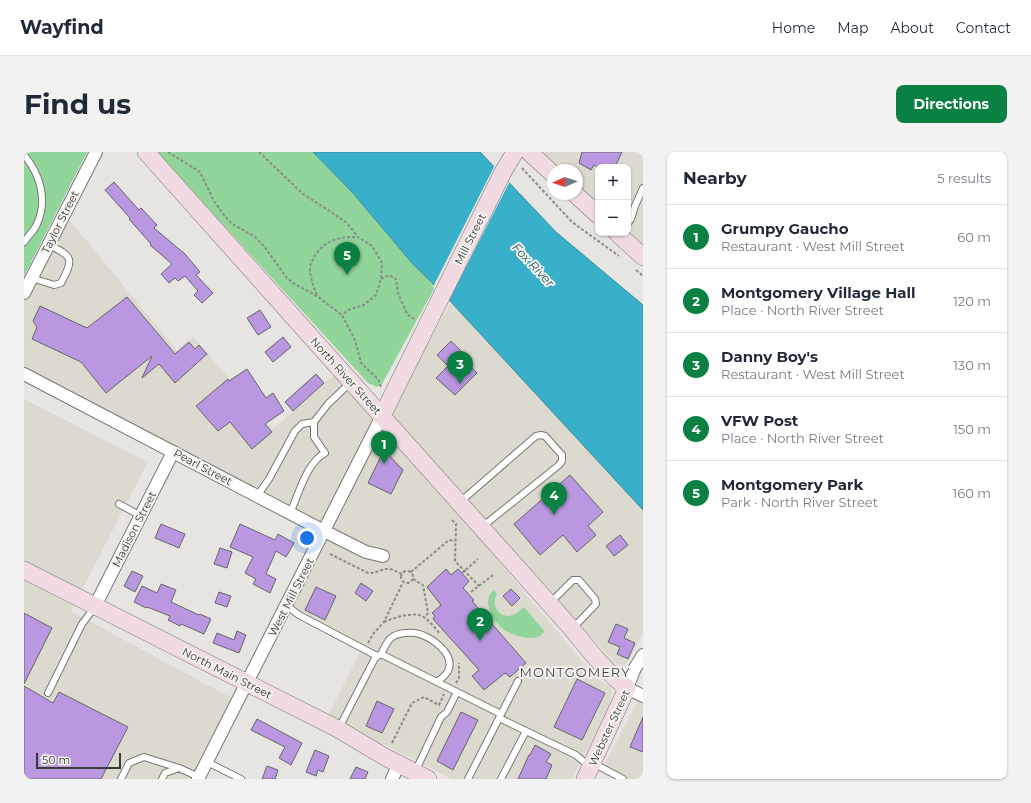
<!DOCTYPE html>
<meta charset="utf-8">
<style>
body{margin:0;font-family:Montserrat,sans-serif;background:#f2f2f3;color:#1f2937}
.controls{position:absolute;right:12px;top:12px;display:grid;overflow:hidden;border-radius:8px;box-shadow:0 1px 3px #0004}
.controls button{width:36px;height:36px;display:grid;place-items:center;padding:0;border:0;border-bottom:1px solid #e0e1e3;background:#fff;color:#1f2937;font:20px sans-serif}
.compass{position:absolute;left:523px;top:12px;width:36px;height:36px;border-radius:50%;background:#fff;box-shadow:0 1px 3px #0004;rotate:267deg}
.scale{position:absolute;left:12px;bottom:10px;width:85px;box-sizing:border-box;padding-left:4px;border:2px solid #383836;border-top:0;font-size:11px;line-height:14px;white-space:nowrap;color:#383836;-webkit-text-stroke:3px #f3f2ef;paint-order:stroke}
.you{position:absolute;left:283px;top:386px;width:14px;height:14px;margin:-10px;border:3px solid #fff;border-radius:50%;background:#1a73e8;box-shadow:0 0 0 6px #1a73e833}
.badge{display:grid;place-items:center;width:26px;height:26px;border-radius:50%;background:#0b8043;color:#fff;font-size:13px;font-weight:700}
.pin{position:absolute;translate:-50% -33px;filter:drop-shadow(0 1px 2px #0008)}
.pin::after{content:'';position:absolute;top:21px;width:14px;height:12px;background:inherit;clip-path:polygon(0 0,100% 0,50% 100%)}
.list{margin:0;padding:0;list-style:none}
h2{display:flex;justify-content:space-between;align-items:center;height:52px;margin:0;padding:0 16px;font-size:17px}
h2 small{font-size:13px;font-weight:400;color:#747a83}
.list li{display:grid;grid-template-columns:26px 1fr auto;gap:12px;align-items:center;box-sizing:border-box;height:64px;padding:0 16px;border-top:1px solid #e0e1e3}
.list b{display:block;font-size:15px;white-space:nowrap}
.list p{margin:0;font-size:13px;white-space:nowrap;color:#747a83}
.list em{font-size:13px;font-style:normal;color:#747a83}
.map{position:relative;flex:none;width:619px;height:627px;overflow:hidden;border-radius:8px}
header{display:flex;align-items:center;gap:24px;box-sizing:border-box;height:56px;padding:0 20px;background:#fff;border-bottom:1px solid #e0e1e3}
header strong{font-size:19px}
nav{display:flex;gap:22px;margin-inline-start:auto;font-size:14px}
.intro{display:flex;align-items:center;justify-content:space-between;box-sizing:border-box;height:96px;padding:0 24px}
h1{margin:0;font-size:28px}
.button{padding:10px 18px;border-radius:8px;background:#0b8043;color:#fff;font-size:14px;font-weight:700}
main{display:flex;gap:24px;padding:0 24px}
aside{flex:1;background:#fff;border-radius:8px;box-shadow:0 1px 3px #0004}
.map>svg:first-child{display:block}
</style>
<header>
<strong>Wayfind</strong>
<nav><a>Home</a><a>Map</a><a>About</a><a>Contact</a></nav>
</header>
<div class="intro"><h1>Find us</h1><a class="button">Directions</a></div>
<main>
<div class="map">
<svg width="619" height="627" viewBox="0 0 619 627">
<rect width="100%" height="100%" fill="#e6e5e2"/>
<path fill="#dcd9ce" d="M 513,0 L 619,0 L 619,99 L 604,81 L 604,15 L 574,15 L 574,57 L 553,38 L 553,18 L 532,18 Z
M 43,65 L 153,199 L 169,185 L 249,277 L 312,221 L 355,266 L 300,374 L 0,218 L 0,148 Z
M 427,150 L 619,358 L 619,481 L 603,511 L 598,515 L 593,513 L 363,264 Z
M 0,247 L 124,310 L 47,459 L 209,547 L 169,627 L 0,627 Z
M 358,270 L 569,522 L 588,537 L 586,554 L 548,627 L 428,627 L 304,564 L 336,500 L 263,460 Z
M 614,549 L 619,552 L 619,627 L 597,627 L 578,617 Z"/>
<path fill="#91d59a" d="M 0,0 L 63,0 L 0,124 Z
M 133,0 L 289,0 L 328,40 L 388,111 L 411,135 L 358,232 L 353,235 L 344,231 Z
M 470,438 L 473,442 C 466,453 476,468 489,463 C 493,462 496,458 500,455 L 521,480 C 519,481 516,484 514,485 C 504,488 485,483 478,476 C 468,467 457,448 470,438 Z"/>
<path fill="#38b0c9" stroke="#388c9d" d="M 289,0 L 456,0 L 532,80 L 619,153 L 619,358 L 427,150 L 388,111 L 328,40 Z"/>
<path fill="#e6e5e2" d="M 471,13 L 486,29 L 424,150 L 409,135 Z"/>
<path fill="#ba98e1" stroke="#666568" d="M 558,0 L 598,0 L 592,13 L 587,12 L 586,15 L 573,15 L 570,13 L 567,18 L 555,11 Z
M 90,30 L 115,58 L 117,56 L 133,73 L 130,76 L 161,102 L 176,120 L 172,123 L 189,141 L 178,151 L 170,143 L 174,139 L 161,124 L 154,129 L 151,126 L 145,131 L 137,122 L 148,112 L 126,93 L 127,92 L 105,67 L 106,66 L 81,38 Z
M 103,145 L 151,202 L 165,190 L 171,197 L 175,193 L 183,202 L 151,231 L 135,212 L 118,226 L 128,204 L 82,241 L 57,210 L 8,187 L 13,175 L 9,169 L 16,154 L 63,176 Z
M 236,158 L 247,175 L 234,183 L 223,166 Z
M 259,185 L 267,195 L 249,210 L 241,200 Z
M 427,189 L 439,201 L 436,204 L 453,221 L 431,243 L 412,226 L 424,214 L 413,203 Z
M 223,217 L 242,246 L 249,241 L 260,259 L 241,272 L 248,280 L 228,297 L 206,270 L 194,279 L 172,254 L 204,227 L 205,229 Z
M 292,222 L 300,231 L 269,259 L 261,250 Z
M 360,298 L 379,318 L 367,342 L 344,331 Z
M 546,323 L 579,360 L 564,374 L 572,383 L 553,400 L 539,383 L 516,403 L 490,372 Z
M 137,372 L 161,382 L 155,396 L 131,386 Z
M 216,372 L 251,388 L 254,382 L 270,391 L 262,405 L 252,399 L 242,422 L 252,427 L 246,441 L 229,432 L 232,427 L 221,421 L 229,405 L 206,395 Z
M 596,383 L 604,393 L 590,404 L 582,394 Z
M 196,396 L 208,400 L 203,416 L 190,412 Z
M 422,417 L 427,423 L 434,417 L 445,429 L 439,436 L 450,448 L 448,449 L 502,511 L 486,525 L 481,521 L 460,538 L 448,524 L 455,518 L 409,467 L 411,464 L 408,461 L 417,453 L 403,435 Z
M 108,419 L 119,424 L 111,440 L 100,434 Z
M 337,431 L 349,439 L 342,449 L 331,441 Z
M 137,432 L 152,438 L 147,450 L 175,463 L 176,462 L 187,467 L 180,482 L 157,472 L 156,474 L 144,468 L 146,464 L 123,455 L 122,456 L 110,450 L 118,434 L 133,441 Z
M 292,435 L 312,444 L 301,468 L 281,458 Z
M 487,437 L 496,446 L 488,454 L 479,444 Z
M 195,440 L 207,444 L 203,455 L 191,451 Z
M 0,461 L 28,476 L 0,532 Z
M 592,472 L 604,477 L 600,486 L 611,491 L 604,507 L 593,502 L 596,495 L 584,490 Z
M 213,479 L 222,483 L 215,501 L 189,491 L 193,481 L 210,488 Z
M 553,527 L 581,541 L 558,588 L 530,575 Z
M 0,534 L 29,551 L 35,540 L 104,575 L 77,627 L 0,627 Z
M 353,549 L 370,557 L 358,581 L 342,574 Z
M 437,560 L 454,568 L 429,618 L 413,609 Z
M 619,565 L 619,600 L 606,595 Z
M 233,567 L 278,591 L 267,613 L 255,606 L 261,595 L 227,578 Z
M 511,593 L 527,602 L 522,610 L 528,613 L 522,627 L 494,627 L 505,603 L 506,603 Z
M 291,598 L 305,604 L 299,620 L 294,618 L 292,624 L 282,620 Z
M 243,614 L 254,618 L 251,627 L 238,627 Z
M 332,615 L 344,620 L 341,627 L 326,627 Z"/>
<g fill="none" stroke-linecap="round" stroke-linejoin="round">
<g stroke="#787774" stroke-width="8">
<path id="lane" d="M 0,3 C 16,22 24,48 13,72 C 10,79 4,84 0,90
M 604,71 L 607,67 L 611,54 L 619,36
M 8,126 L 30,133 L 37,131 C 50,107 49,104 25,93
M 233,344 L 245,327 L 271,279 L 278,272 L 290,270
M 436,350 L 512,284 L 517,283 L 521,284 L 538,303 L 538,309 L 535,313 L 458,375
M 95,352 L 117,364
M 266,361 C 275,342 282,311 301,301 L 290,285 L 290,270 L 304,252 L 326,231
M 526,451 L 549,428 L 555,428 L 571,447 L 572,452 L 549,476
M 263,454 L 275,463 L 353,504
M 357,502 C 360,497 363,489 367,486 C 373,481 384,480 391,481 C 406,483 432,502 424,519 C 422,523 417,527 413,530
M 24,541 L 58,472 L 70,456
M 475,566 L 552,603 L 565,614
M 315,576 L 351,506 L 357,502 L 477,562
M 183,610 L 217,627
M 569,611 L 599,627
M 391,620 L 417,565 L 423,560 L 433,540
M 97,627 L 105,611 L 120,605 L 155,616
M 138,627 L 141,621 L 155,616 L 175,625
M 444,627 L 494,529
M 477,627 L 502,579"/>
</g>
<g stroke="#787774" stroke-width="14">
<path id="street" d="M 0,141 L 72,0
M 0,222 L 300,379 L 342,400 L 359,404
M 71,454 L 149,300
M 619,503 L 611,516 L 603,536 L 619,544
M 174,627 L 358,264
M 368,627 L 375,612"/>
</g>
<g stroke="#787774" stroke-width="18">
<path id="secondary" d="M 122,0 L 548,477 C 565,498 581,519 603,536 L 561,627
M 505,0 L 529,22
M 551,42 L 574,63
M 593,81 L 619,105
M 358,264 L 479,20 L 491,0
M 0,418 L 314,577 L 361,605 L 404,627"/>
</g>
<path stroke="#8b8b88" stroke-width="2" stroke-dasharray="3 2" stroke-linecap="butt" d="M 144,0 L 176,20 L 190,49 L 199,62 L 207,71 L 231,85 L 240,94 L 262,125 L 269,131 L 293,144 L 318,163 L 331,188 L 337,211 L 354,227 L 357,235
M 235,0 L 279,42 L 304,58 L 323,71 L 334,85 L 348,94 L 358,111 L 357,127 L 352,143 L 340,153 L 324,158 L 318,163
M 498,16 L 548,70 L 595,104
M 612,118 L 619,124
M 357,127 L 365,123 L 372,127 L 374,141 L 383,162 L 390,167
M 293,143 C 289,134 286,125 286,115 C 286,112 288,110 289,107 C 298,89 315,84 334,85
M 428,368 L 432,372 L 431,409 L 455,434
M 306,402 L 344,421 C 353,422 357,416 365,417 C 369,417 373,420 378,422
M377 425a6 6 0 1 1 12 0a6 6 0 1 1-12 0Z
M 387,420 L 425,388 L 431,389
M 438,421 L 454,407
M 389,427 L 399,433 L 404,461 L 400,466
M 447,440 L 469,423
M 360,470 C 370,466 384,461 395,463 C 403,465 411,476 416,482
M 344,491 L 349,482 L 360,470 L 379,430
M 432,531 L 435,526 L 435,511
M 368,591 L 388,551 L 400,545 L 415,553 L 420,542"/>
<use href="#lane" stroke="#fff" stroke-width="6"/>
<use href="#street" stroke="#fff" stroke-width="12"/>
<use href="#secondary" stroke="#f1dae1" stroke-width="17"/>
</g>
<g text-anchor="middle" stroke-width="4" stroke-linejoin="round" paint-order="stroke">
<g font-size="11" fill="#383836" stroke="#f3f2ef">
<text transform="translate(36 70) rotate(-63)" y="4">Taylor Street</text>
<text transform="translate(446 87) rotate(-63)" y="4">Mill Street</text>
<text transform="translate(322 224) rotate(48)" y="4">North River Street</text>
<text transform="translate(179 315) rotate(28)" y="4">Pearl Street</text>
<text transform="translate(110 377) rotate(-63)" y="4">Madison Street</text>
<text transform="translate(267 445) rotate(-63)" y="4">West Mill Street</text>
<text transform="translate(203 521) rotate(27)" y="4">North Main Street</text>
<text transform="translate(585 576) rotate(-65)" y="4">Webster Street</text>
</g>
<g font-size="12" font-style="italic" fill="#295a65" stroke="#f3f2ef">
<text transform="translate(509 113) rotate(47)" y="4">Fox River</text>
</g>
<g font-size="13" letter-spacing="1" fill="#474643" stroke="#f3f2ef">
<text x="551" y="525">MONTGOMERY</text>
</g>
</g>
</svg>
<div class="controls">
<button>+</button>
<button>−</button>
</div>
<svg class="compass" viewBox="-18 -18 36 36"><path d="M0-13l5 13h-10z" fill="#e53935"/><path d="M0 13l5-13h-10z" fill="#747a83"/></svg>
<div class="scale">50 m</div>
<div class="you"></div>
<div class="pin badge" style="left:360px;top:312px">1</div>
<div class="pin badge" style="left:456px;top:489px">2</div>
<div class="pin badge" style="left:436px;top:232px">3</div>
<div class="pin badge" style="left:530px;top:363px">4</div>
<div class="pin badge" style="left:323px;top:123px">5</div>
</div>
<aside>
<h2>Nearby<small>5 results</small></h2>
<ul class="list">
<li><span class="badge">1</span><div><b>Grumpy Gaucho</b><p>Restaurant · West Mill Street</p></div><em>60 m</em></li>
<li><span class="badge">2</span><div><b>Montgomery Village Hall</b><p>Place · North River Street</p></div><em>120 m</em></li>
<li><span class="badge">3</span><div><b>Danny Boy's</b><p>Restaurant · West Mill Street</p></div><em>130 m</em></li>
<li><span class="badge">4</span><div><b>VFW Post</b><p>Place · North River Street</p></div><em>150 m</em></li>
<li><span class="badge">5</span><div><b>Montgomery Park</b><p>Park · North River Street</p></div><em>160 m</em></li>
</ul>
</aside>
</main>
